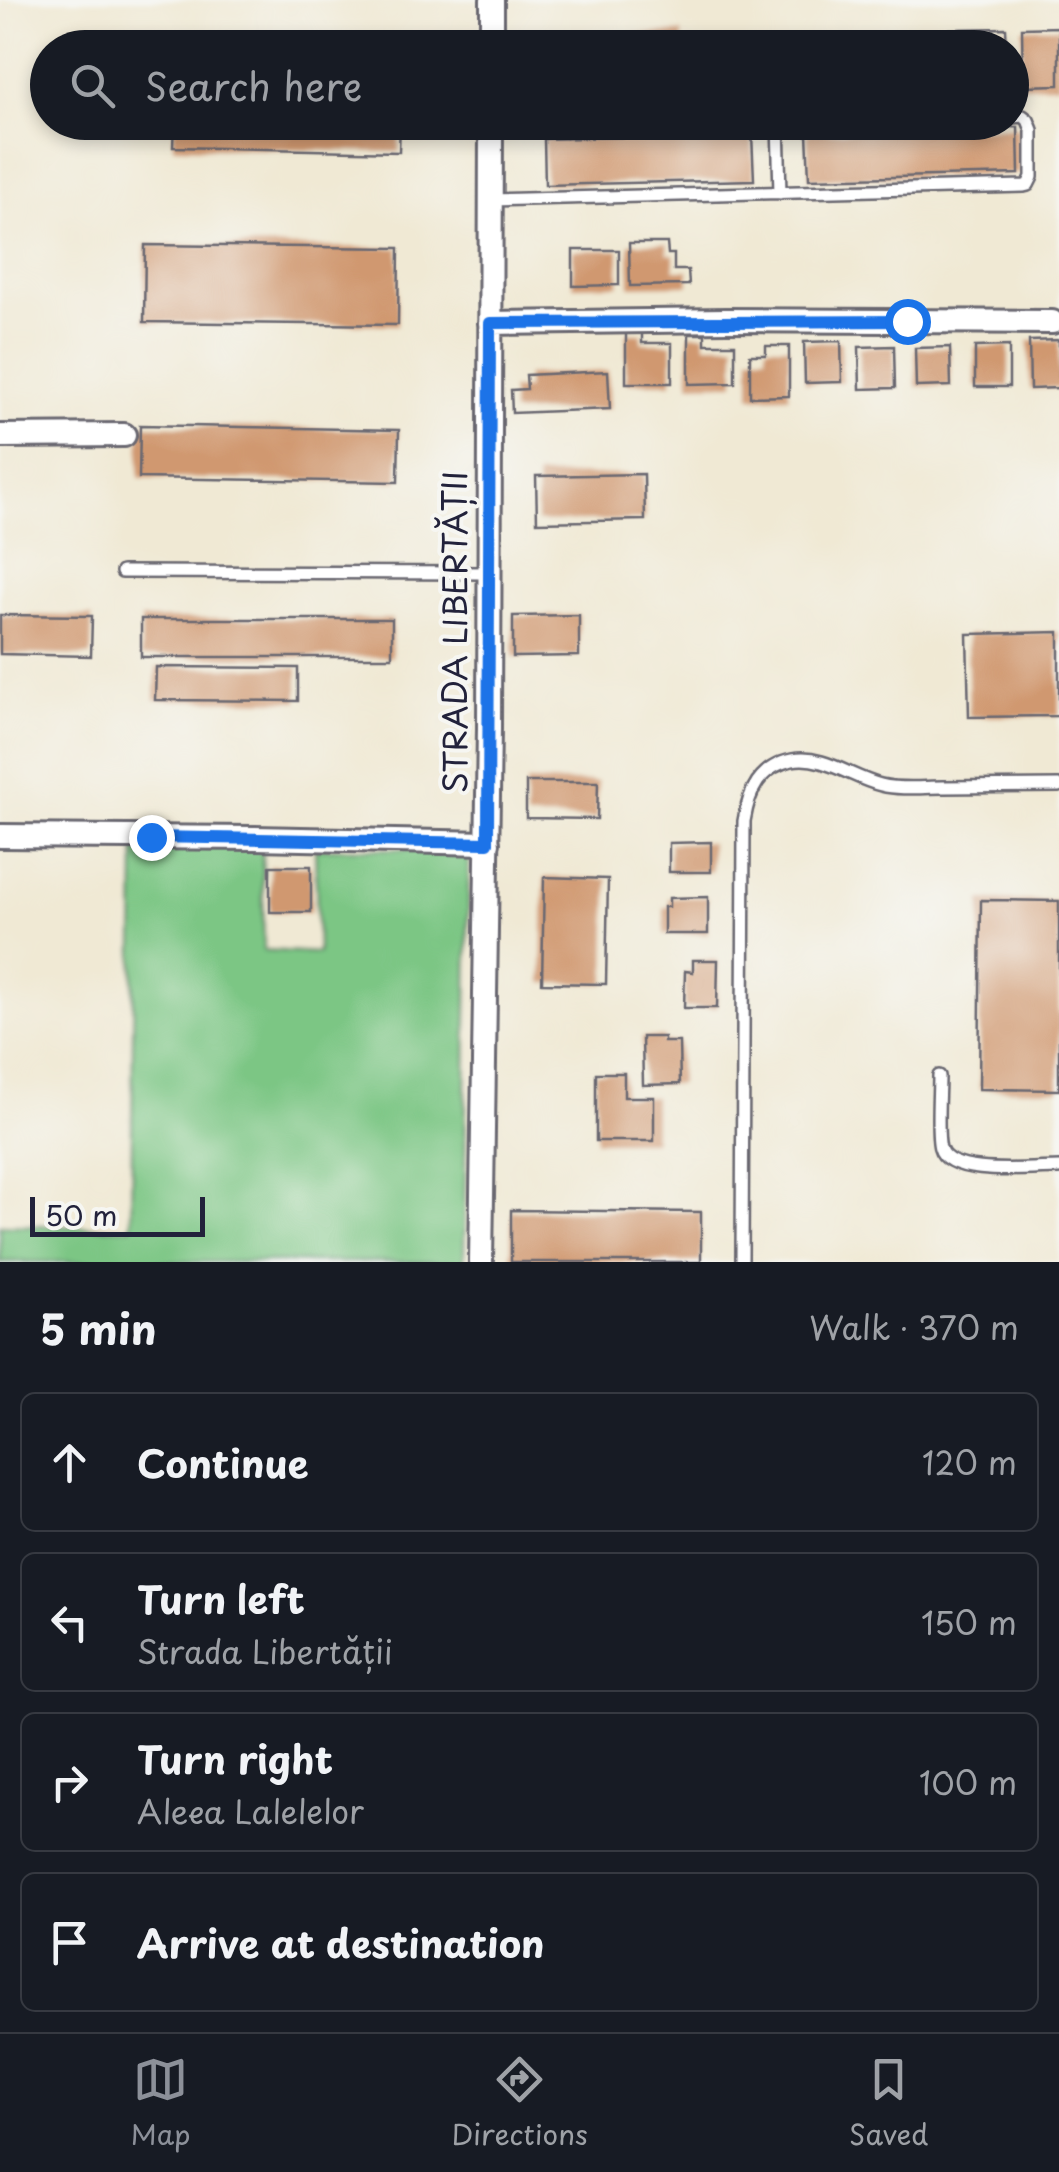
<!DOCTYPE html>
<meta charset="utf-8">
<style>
body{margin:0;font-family:"Playpen Sans",sans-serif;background:#20242c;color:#f1f3f6}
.scale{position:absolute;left:30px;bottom:25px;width:175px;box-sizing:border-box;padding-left:10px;border:5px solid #22223b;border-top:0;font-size:28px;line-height:35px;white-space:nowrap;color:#22223b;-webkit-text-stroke:8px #f6f6f2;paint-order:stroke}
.stop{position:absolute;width:30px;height:30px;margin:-22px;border:8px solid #1a73e8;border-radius:50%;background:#fff}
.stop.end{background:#1a73e8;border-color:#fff;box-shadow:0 2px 10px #0008}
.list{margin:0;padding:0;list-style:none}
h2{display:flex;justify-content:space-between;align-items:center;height:130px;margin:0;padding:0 40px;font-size:42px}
h2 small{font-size:32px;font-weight:400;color:#9ea1a6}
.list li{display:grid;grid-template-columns:65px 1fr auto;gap:30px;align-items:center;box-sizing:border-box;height:140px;margin:0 20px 20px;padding:0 20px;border:2px solid #363941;border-radius:15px}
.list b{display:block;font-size:38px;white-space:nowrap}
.list p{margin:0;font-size:32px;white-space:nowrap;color:#9ea1a6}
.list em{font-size:32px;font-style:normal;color:#9ea1a6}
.icon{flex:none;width:55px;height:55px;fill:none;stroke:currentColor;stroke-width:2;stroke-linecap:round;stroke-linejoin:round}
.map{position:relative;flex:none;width:1059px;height:1262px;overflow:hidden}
.search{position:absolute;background:#171b24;box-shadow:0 5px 15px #0003;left:30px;right:30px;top:30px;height:110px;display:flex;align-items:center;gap:25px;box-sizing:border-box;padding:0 35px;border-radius:55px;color:#9ea1a6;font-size:38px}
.sheet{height:770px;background:#171b24}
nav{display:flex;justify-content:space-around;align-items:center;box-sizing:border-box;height:140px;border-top:2px solid #363941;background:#171b24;font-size:28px;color:#9ea1a6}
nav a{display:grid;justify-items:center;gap:5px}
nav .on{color:#8c9099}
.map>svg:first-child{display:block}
</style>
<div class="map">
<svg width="1059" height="1262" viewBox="0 0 1059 1262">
<rect width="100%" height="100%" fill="#f6f6f2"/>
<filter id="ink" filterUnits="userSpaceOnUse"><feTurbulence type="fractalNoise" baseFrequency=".01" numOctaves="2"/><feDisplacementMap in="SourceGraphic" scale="20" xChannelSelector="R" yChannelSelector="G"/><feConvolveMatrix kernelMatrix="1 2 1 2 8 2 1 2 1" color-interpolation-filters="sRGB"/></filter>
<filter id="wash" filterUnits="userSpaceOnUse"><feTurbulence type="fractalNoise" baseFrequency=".0048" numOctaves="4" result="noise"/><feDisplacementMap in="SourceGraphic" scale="40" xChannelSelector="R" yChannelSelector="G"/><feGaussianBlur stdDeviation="2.25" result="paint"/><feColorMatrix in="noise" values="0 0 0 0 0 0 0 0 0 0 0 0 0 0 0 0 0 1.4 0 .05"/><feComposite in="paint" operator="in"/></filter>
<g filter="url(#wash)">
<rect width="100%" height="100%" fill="#f0e9d4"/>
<path fill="#7cc684" stroke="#4f7460" stroke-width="2.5" d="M 262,844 L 264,950 L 318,953 L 315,848 L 469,850 L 464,1262 L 0,1262 L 0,1225 L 131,1228 L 135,849 Z"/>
<g id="blocks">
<path fill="#d09870" d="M 1059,27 L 1059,85 L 1023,86 L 1022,28 Z
M 1006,28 L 1007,48 L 950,48 L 950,29 Z
M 533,33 L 594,33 L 594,48 L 534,48 Z
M 682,33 L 682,48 L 622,48 L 622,34 Z
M 932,33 L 932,48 L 882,48 L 882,34 Z
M 174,122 L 400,122 L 399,152 L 173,147 Z
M 1018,127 L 1019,174 L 809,179 L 807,133 Z
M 752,134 L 754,180 L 545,185 L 544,139 Z
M 629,243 L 667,243 L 668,254 L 674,254 L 674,270 L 688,270 L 689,285 L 630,286 Z
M 145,245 L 399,248 L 398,325 L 144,322 Z
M 573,250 L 619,250 L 619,285 L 573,286 Z
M 626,333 L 642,333 L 642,343 L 672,343 L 672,383 L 626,383 Z
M 689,334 L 705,334 L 705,344 L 735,344 L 735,383 L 689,384 Z
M 1059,340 L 1059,388 L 1030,389 L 1029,341 Z
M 841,341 L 842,382 L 805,383 L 804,342 Z
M 766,346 L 789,346 L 789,396 L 750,397 L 750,355 L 766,355 Z
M 894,346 L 895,388 L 860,389 L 859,347 Z
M 1009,346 L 1009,387 L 975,387 L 975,347 Z
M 950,347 L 951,386 L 916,387 L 915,348 Z
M 608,371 L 610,409 L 512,413 L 511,390 L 527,389 L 526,375 Z
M 140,425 L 399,430 L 398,482 L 139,478 Z
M 644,474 L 645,520 L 537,522 L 536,476 Z
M 0,615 L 92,616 L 91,656 L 0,654 Z
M 579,615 L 579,656 L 513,657 L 513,616 Z
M 141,619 L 392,619 L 392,657 L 141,657 Z
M 1059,632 L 1059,716 L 969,717 L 967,634 Z
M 156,667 L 298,668 L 298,701 L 155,700 Z
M 526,782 L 598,782 L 597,819 L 526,818 Z
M 711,842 L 711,872 L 669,872 L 669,843 Z
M 270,866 L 311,866 L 311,912 L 270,912 Z
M 544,877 L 608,879 L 606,984 L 542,983 Z
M 708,897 L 708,934 L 664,934 L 664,907 L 669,907 L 669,898 Z
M 981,900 L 1059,901 L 1059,1090 L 979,1089 Z
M 693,960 L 718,960 L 717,1008 L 684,1008 L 685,971 L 693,972 Z
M 642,1037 L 664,1037 L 664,1042 L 679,1042 L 680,1084 L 643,1085 Z
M 596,1073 L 624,1073 L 624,1097 L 654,1097 L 654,1141 L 596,1141 Z
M 511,1210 L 701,1212 L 701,1262 L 511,1262 Z"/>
</g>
</g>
<g filter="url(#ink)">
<use href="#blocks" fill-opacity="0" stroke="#6a6871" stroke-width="2.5"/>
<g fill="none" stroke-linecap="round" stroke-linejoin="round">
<g stroke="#6a6871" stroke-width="16">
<path id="service" d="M 491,130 L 778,123 L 780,193
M 491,200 L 1024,186 L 1028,185 L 1032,177 L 1032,130 L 1028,120 L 1023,116 L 1012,117
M 122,572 L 489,573
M 939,1076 C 939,1092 936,1135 940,1148 C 948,1178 1033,1168 1059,1168
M 742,1262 L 744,821 C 749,791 759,767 792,760 C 823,754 852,778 881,785 C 901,790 922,787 943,787 C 981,787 1020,786 1059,786"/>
</g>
<g stroke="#6a6871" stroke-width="28">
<path id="minor" d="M 492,48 L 492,0
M 490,323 L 726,320 L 1052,322
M 0,436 L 124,435
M 0,836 L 255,838 L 488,843
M 481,1262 L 489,728 L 491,122"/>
</g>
<use href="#service" stroke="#fff" stroke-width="11"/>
<use href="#minor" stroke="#fff" stroke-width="22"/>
</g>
</g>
<g fill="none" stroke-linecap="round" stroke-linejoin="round" filter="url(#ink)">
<path stroke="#1a73e8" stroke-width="12" d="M 151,837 L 488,843 L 490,323 L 907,321"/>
</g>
<g text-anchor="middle" stroke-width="8" stroke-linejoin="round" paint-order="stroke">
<g font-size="32" fill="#22223b" stroke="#f6f6f2">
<text transform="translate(456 632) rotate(-90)" y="11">STRADA LIBERTĂȚII</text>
</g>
</g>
</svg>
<div class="scale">50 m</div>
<div class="stop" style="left:907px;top:321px"></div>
<div class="stop end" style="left:151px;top:837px"></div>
<div class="search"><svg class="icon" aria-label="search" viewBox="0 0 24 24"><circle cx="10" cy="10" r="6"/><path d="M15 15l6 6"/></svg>Search here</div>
</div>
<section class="sheet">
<h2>5 min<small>Walk · 370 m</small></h2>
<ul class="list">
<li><svg class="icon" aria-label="ahead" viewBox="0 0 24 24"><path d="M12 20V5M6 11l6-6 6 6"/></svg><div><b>Continue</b></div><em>120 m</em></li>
<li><svg class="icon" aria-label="left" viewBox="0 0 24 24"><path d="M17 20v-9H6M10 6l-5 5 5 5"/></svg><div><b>Turn left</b><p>Strada Libertății</p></div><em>150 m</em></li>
<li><svg class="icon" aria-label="right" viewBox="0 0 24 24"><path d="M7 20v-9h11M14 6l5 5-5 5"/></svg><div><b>Turn right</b><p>Aleea Lalelelor</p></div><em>100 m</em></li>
<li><svg class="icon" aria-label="arrive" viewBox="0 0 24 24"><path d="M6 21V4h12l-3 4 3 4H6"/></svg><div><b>Arrive at destination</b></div></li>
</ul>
</section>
<nav>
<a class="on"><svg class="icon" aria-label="map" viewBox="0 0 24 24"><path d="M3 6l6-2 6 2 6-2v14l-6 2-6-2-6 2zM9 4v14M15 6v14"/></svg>Map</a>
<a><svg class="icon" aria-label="directions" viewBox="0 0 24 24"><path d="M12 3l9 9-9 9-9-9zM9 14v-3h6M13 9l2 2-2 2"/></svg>Directions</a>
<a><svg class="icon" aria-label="saved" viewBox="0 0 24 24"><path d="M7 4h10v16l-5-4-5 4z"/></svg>Saved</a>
</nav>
